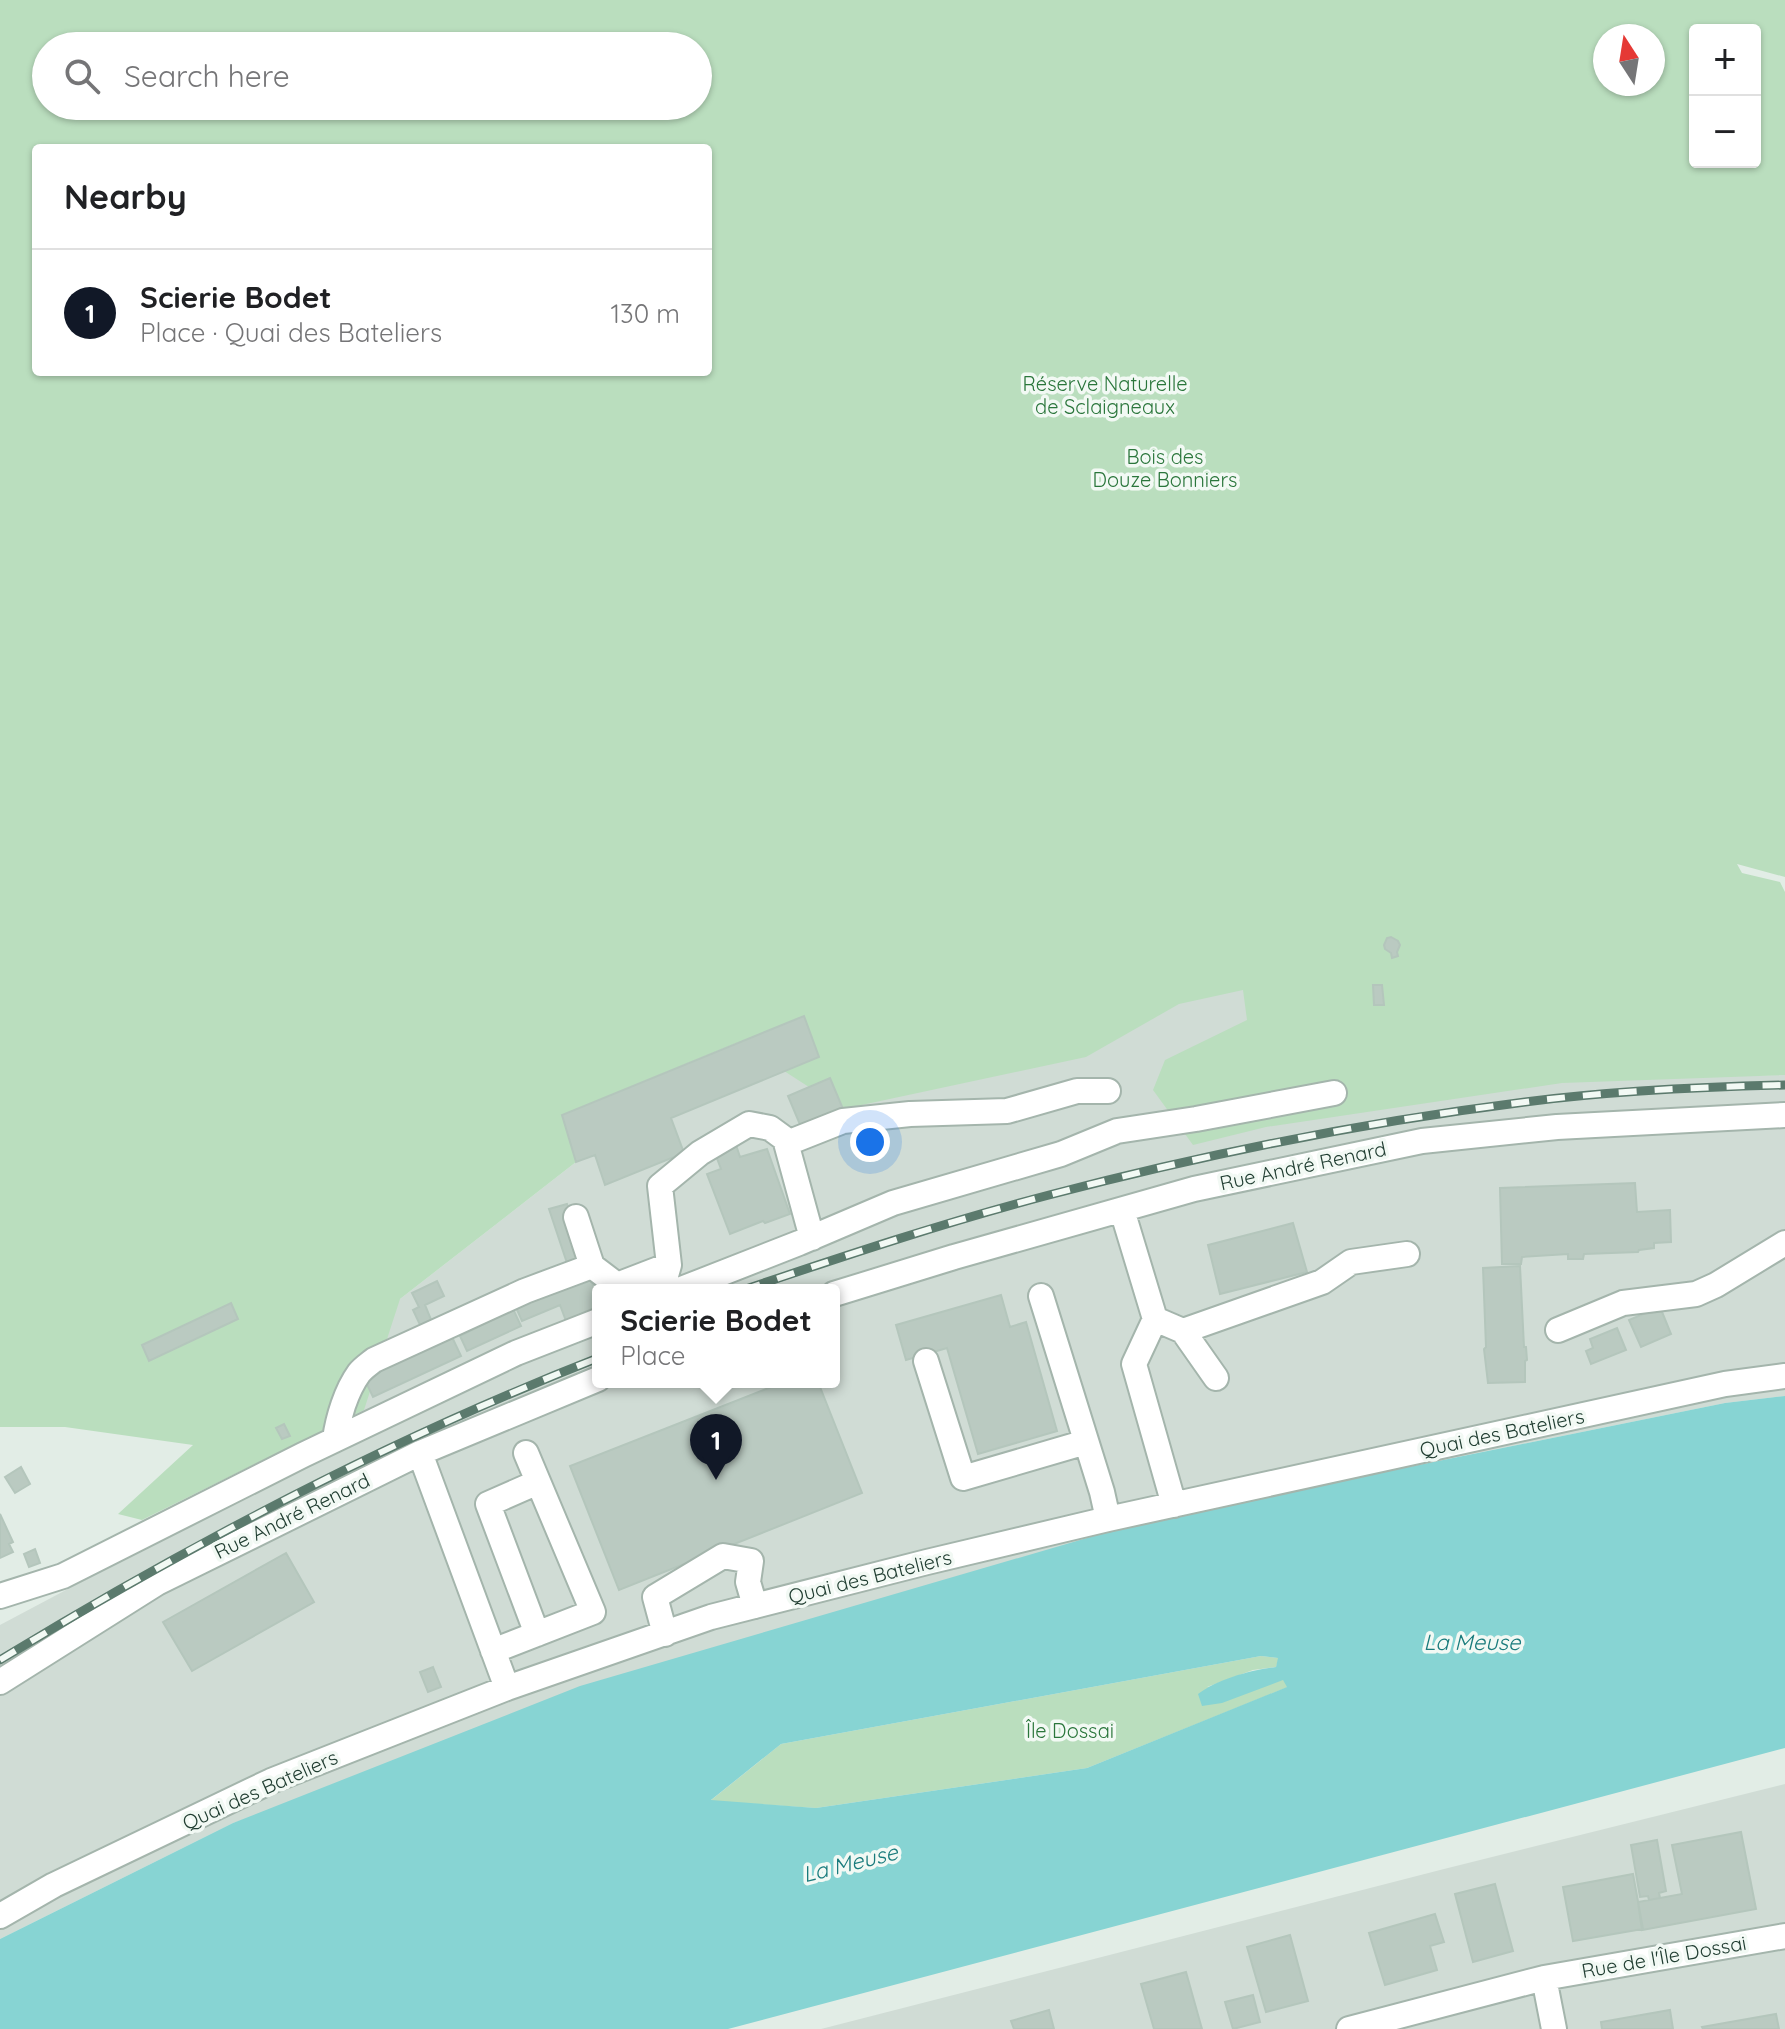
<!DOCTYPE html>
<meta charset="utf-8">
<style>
body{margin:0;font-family:Quicksand,sans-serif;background:#f6f6f6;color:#202124}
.controls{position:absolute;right:24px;top:24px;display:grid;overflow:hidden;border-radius:8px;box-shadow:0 2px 6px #0004}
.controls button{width:72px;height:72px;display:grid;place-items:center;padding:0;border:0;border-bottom:2px solid #e0e0e0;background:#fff;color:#202124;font:40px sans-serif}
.compass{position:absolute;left:1593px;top:24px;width:72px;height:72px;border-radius:50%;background:#fff;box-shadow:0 2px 6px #0004;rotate:348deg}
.you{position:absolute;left:870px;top:1142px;width:28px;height:28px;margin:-20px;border:6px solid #fff;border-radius:50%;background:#1a73e8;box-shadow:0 0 0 12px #1a73e833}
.badge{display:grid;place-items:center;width:52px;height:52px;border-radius:50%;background:#111827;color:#fff;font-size:26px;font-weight:700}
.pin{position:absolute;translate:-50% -66px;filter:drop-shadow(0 2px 4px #0008)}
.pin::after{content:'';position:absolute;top:42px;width:28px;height:24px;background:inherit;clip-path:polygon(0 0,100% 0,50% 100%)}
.popup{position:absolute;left:592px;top:1284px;width:248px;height:104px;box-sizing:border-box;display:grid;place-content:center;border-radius:8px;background:#fff;filter:drop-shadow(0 2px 6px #0005);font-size:26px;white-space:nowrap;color:#757577}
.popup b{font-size:30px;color:#202124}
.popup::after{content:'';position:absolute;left:50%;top:100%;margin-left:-16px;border:16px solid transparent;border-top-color:#fff}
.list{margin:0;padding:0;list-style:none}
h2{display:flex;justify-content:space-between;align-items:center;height:104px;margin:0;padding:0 32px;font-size:34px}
h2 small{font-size:26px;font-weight:400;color:#757577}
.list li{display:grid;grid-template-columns:52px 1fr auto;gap:24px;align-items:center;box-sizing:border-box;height:128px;padding:0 32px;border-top:2px solid #e0e0e0}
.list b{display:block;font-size:30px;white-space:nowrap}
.list p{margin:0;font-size:26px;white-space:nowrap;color:#757577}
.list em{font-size:26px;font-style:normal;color:#757577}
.icon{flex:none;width:44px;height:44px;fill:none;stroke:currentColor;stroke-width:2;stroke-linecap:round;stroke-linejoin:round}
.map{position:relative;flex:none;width:1785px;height:2029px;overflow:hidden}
.search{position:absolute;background:#fff;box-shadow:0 2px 6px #0004;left:32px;top:32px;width:680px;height:88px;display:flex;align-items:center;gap:20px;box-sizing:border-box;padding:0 28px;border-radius:44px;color:#757577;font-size:30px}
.panel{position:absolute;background:#fff;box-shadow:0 2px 6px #0004;left:32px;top:144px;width:680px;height:232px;border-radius:8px}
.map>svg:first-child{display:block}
</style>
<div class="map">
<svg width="1785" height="2029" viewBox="0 0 1785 2029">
<rect width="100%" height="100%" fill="#e2ede6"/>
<path fill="#d0dcd5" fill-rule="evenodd" d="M 1194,926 L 1741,1076 L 1785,1075 L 1785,1396 L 1725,1403 L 1152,1519 L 233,1823 L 0,1939 L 0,1625 L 277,1478 L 225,1380 L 400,1299 L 576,1162 L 562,1115 L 803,1017 ZM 598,1290 L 834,1290 L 834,1382 L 598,1382 Z
M 1785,1784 L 1785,2029 L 821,2029 L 1444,1869 Z"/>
<path fill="#badebe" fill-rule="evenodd" d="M 0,0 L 1785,0 L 1785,877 L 1737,864 L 1742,873 L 1780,882 L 1785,892 L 1785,1075 L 1562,1083 L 1266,1127 L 1193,1145 L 1153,1090 L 1165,1060 L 1247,1020 L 1243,990 L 1179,1004 L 1086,1057 L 843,1109 L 739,1042 L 562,1115 L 576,1162 L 400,1299 L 364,1410 L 142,1520 L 118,1514 L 193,1445 L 65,1427 L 0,1427 ZM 1695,30 L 1755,30 L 1755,162 L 1695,162 ZM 1605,36 L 1653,36 L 1653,84 L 1605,84 ZM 46,46 L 698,46 L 698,106 L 46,106 ZM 36,148 L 708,148 L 708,372 L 36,372 Z
M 1261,1656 L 1279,1658 L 1276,1667 L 1253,1670 L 1207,1687 L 1283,1679 L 1288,1687 L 1087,1768 L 816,1808 L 710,1801 L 781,1744 Z"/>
<path fill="#87d4d3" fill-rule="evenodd" d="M 1785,1396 L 1785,1748 L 728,2029 L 0,2029 L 0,1939 L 233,1823 L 580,1686 L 1152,1519 L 1725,1403 ZM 1261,1656 L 1278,1658 L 1276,1667 C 1251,1670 1218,1679 1198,1694 L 1202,1706 L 1222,1703 L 1283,1680 L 1287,1687 L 1087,1768 L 816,1808 L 711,1800 L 781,1744 Z"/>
<path fill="#bacac1" stroke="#b4c6bc" stroke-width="2" d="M 1391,937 L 1398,941 L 1400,945 L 1397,952 L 1398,956 L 1392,958 L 1391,953 L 1385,949 L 1384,945 L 1387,938 Z
M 1373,985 L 1382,985 L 1384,1005 L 1374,1005 Z
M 804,1016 L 819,1057 L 671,1118 L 684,1153 L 605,1185 L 595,1155 L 576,1162 L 562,1115 Z
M 830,1078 L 843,1109 L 801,1127 L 788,1096 Z
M 736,1145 L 740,1157 L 767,1149 L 790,1214 L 765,1223 L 763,1221 L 730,1234 L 707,1174 L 721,1169 L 715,1153 Z
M 1635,1183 L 1637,1212 L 1670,1210 L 1671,1242 L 1654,1243 L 1654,1248 L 1639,1250 L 1638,1252 L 1584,1254 L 1583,1259 L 1568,1259 L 1568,1254 L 1522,1257 L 1521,1264 L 1502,1264 L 1500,1188 Z
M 567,1204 L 584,1257 L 567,1263 L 549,1209 Z
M 1293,1223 L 1307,1272 L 1220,1294 L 1208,1245 Z
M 1520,1266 L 1524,1347 L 1526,1347 L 1527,1360 L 1525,1361 L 1525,1382 L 1488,1383 L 1484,1349 L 1486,1347 L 1483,1268 Z
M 587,1272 L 598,1297 L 598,1306 L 566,1321 L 560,1305 L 522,1321 L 514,1303 Z
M 437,1281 L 444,1296 L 425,1305 L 432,1322 L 421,1327 L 413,1310 L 419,1307 L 412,1293 Z
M 1001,1295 L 1010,1327 L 1026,1322 L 1057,1431 L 978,1454 L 947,1348 L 906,1360 L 896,1325 Z
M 231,1303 L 238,1319 L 149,1361 L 142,1345 Z
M 1660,1307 L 1671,1334 L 1641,1347 L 1629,1320 Z
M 513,1309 L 521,1326 L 467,1351 L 460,1336 Z
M 1617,1328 L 1626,1350 L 1591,1364 L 1586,1351 L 1593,1348 L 1590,1339 Z
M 452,1337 L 461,1356 L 373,1397 L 364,1378 Z
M 784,1382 L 818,1382 L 862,1493 L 619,1590 L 570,1466 Z
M 284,1424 L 290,1436 L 282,1439 L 276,1428 Z
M 21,1467 L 30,1484 L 15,1493 L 5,1477 Z
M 0,1514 L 13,1542 L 9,1544 L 13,1552 L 0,1558 Z
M 35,1549 L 40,1563 L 29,1567 L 24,1554 Z
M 286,1553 L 314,1602 L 192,1671 L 163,1622 Z
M 433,1667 L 441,1687 L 428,1692 L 420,1672 Z
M 1741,1832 L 1756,1909 L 1642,1930 L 1638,1902 L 1682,1894 L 1672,1845 Z
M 1657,1840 L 1666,1891 L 1659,1893 L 1660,1898 L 1649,1900 L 1648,1896 L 1640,1897 L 1631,1845 Z
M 1633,1874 L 1643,1929 L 1573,1941 L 1563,1887 Z
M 1495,1884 L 1513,1951 L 1473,1962 L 1455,1894 Z
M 1435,1914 L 1444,1942 L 1430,1946 L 1437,1970 L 1385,1985 L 1369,1933 Z
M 1290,1935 L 1308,2001 L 1266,2012 L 1247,1947 Z
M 1186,1972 L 1202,2029 L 1154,2029 L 1141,1984 Z
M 1253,1995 L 1260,2022 L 1233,2029 L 1225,2002 Z
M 1049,2010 L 1054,2029 L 1014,2029 L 1011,2021 Z
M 1670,2010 L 1673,2029 L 1602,2029 L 1601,2022 Z
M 1776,2014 L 1779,2029 L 1703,2029 L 1702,2027 Z"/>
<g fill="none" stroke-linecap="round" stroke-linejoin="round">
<g stroke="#a4b5ac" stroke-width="28">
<path id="minor" d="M 795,1140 L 843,1121 L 910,1114 L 1007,1111 L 1077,1091 L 1108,1091
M 1122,1210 L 1155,1319 L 1134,1364 L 1174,1505
M 576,1217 L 592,1266
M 665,1279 L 669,1265 L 660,1186 L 700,1153 L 749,1124 L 770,1128 L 785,1139 L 812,1238
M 679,1290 L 799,1243 L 893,1203 L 1061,1154 L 1117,1131 L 1196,1119 L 1334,1093
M 834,1294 L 954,1257 L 1194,1189 L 1422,1141 L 1557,1127 L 1785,1115
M 1041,1296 L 1102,1492 L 1108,1519
M 1155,1319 L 1183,1331 L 1322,1282 L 1351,1262 L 1407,1254
M 1558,1330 L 1623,1303 L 1696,1294 L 1716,1285 L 1785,1243
M 1183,1331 L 1216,1378
M 926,1361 L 963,1478 L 1086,1442
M 335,1439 C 338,1418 346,1391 359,1373 C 363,1368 369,1364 374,1360 L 525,1291 L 592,1266 L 617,1285 L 669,1265
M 420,1453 L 507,1688
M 0,1596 L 63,1576 L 303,1455 L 516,1353 L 598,1321
M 537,1634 L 488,1504 L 538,1482
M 665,1634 L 655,1597 L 723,1556 L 751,1561 L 748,1582 L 755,1606
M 493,1651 L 593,1612 L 526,1453
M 0,1682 L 157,1583 L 420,1453 L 598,1379
M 0,1916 L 54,1885 L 271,1781 L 507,1688 L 711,1617 L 927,1562 L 1108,1519 L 1725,1384 L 1785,1376
M 1544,1978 L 1554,2029
M 1349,2029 L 1544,1978 L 1785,1936"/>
</g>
<use href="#minor" stroke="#fff" stroke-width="24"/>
<g stroke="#5b7a6d" stroke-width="9">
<path id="rail" d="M 743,1290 C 844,1256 946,1222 1049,1195 C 1206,1154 1365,1122 1525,1102 C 1611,1091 1698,1087 1785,1085
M 0,1660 C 191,1544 390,1439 598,1358"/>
</g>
<use href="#rail" stroke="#f2f9f4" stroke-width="6" stroke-dasharray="18" stroke-linecap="butt"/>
</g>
<g text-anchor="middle" stroke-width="7" stroke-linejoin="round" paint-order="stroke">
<g font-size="20" fill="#2a763b" stroke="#f2f9f4">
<text x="1105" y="391">Réserve Naturelle<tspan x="1105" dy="23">de Sclaigneaux</tspan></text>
<text x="1165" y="464">Bois des<tspan x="1165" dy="23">Douze Bonniers</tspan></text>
<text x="1070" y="1738">Île Dossai</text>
</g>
<g font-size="20" fill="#213e32" stroke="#f2f9f4">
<text transform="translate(1303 1166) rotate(-12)" y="7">Rue André Renard</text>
<text transform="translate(1502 1433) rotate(-12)" y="7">Quai des Bateliers</text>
<text transform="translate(292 1516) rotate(-26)" y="7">Rue André Renard</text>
<text transform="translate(870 1577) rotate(-14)" y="7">Quai des Bateliers</text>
<text transform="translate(260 1790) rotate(-24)" y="7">Quai des Bateliers</text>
<text transform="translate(1664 1957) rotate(-10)" y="7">Rue de l'Île Dossai</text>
</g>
<g font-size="22" font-style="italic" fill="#197b7c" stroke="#f2f9f4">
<text x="1472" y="1650">La Meuse</text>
<text transform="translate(850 1863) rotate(-14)" y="8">La Meuse</text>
</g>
</g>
</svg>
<div class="controls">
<button>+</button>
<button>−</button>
</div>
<svg class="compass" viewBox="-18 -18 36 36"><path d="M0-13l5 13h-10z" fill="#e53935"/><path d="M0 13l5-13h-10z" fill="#757577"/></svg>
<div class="you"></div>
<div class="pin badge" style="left:716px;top:1480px">1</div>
<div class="popup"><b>Scierie Bodet</b>Place</div>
<div class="search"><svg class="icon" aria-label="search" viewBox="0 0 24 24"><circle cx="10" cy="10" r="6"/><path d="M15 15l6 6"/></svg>Search here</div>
<section class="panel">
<h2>Nearby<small></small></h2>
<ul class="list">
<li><span class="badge">1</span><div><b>Scierie Bodet</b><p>Place · Quai des Bateliers</p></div><em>130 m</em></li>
</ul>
</section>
</div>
